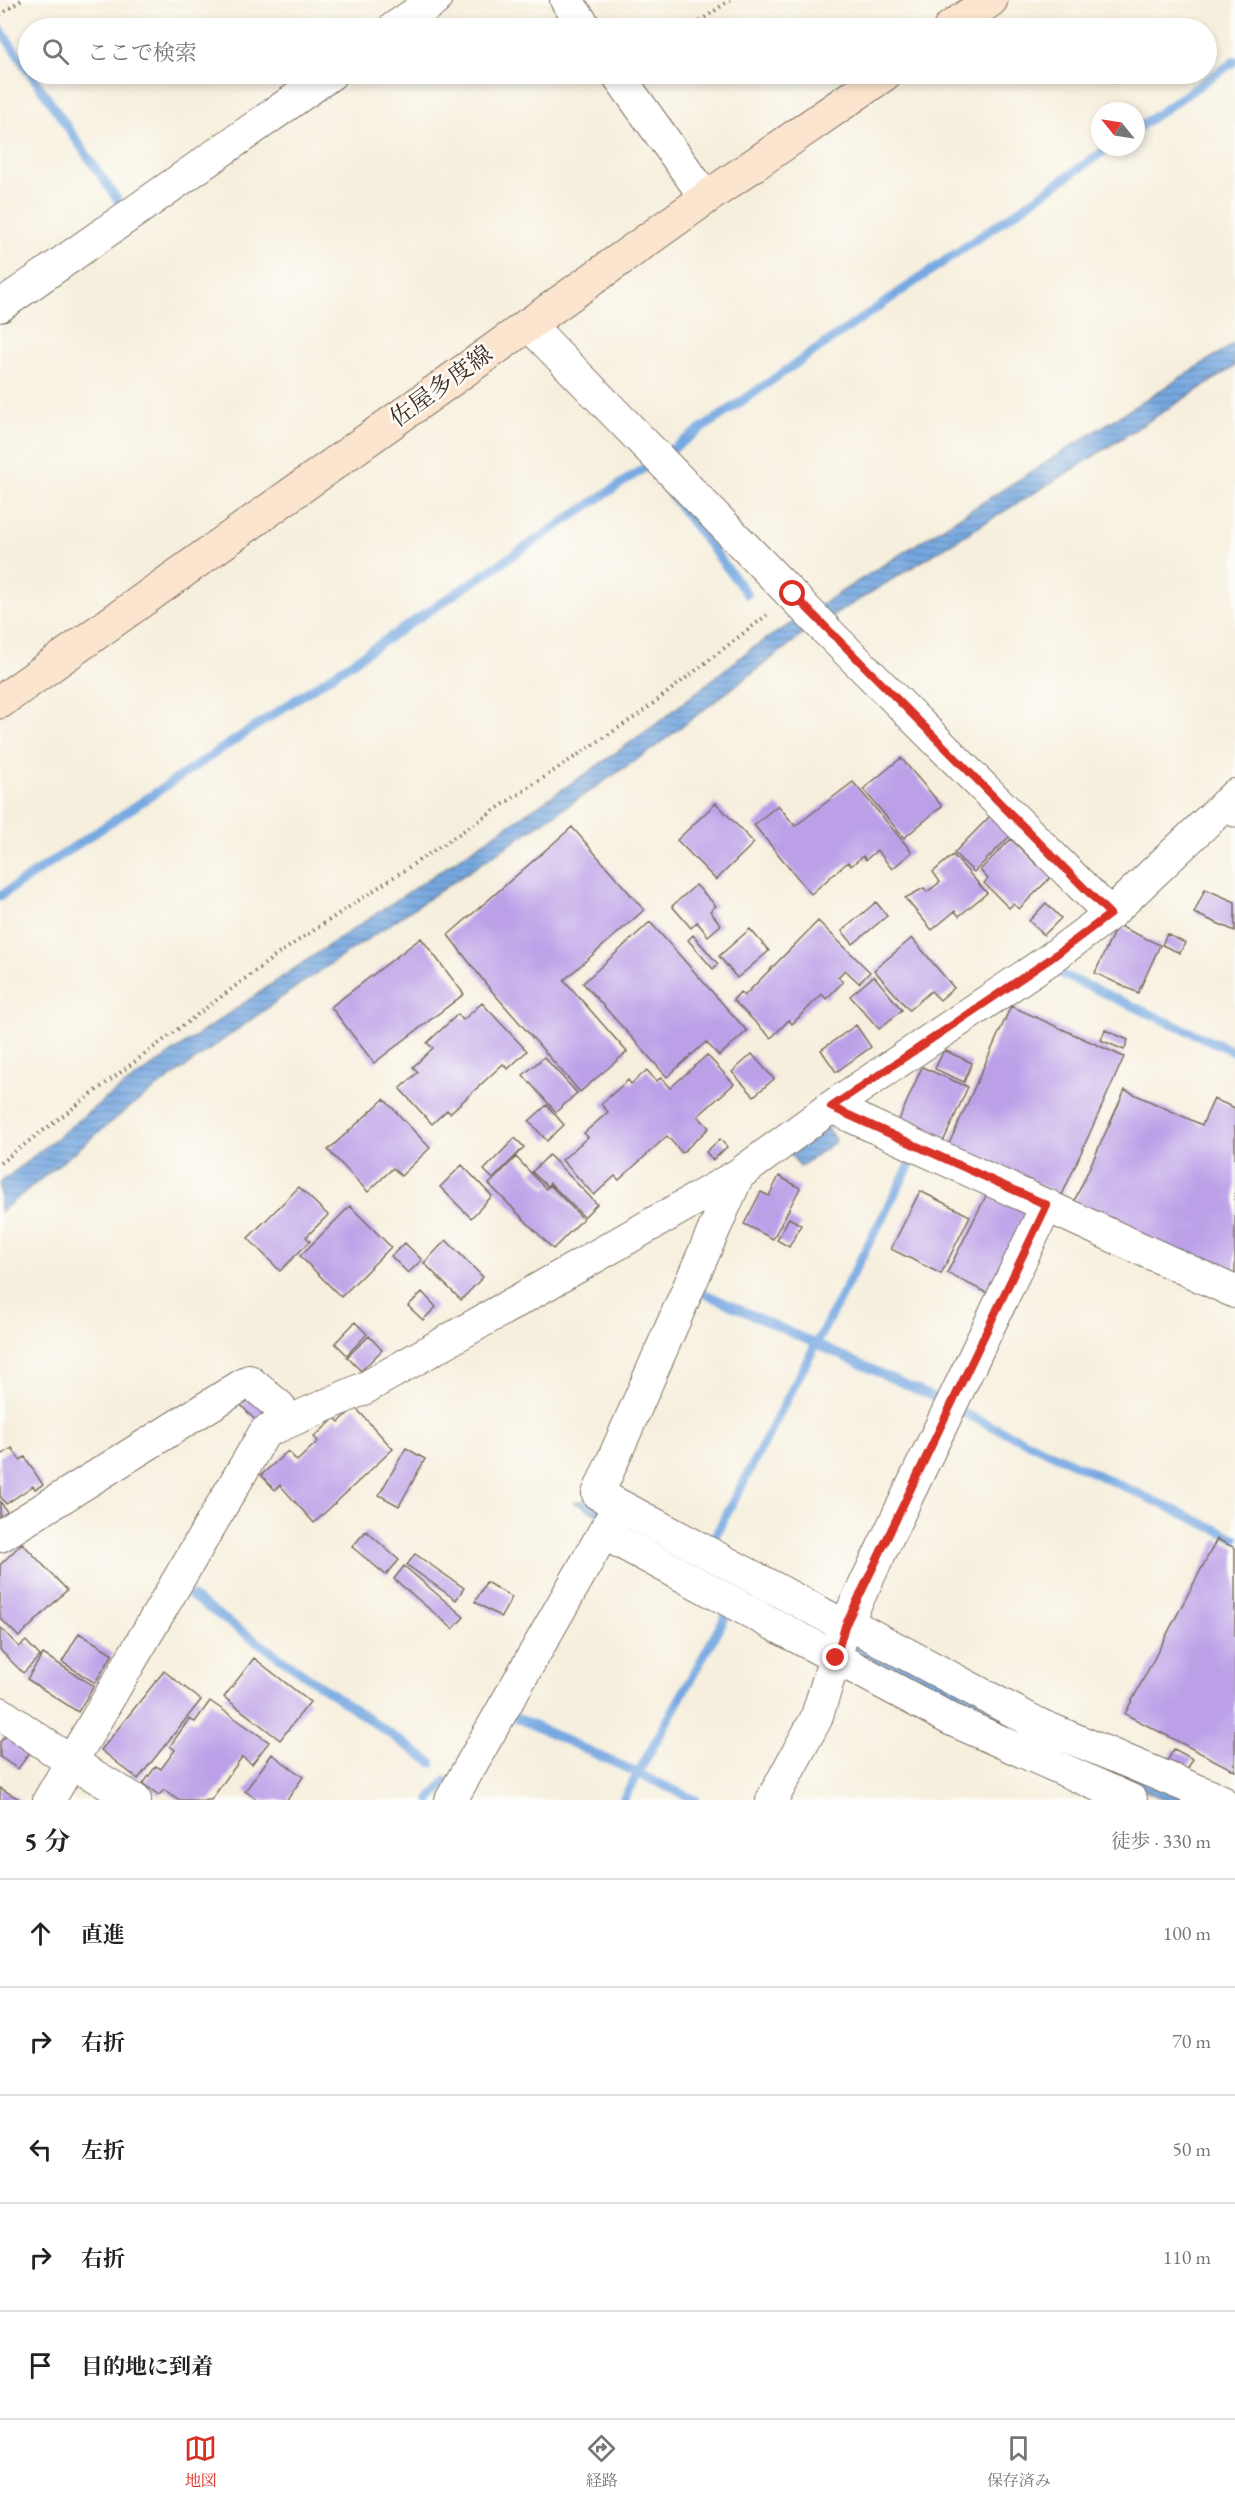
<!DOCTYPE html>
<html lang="ja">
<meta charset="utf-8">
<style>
body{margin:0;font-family:"EB Garamond","Noto Serif JP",serif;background:#f2f2f2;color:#222}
.compass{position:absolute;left:1091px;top:102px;width:54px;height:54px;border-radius:50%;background:#fff;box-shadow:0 3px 9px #0003;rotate:300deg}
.stop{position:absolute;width:18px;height:18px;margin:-14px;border:4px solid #d93025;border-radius:50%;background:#fff}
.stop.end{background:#d93025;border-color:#fff;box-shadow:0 2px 6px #0008}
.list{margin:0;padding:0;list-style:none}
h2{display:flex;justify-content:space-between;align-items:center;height:78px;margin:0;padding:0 24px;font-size:26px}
h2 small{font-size:20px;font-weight:400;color:#767676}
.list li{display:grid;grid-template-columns:39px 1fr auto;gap:18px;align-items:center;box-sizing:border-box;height:108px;padding:0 24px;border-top:2px solid #e0e0e0}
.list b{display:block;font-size:22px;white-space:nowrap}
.list em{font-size:20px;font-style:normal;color:#767676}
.icon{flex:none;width:33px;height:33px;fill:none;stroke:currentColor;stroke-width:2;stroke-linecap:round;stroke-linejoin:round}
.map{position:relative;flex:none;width:1235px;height:1800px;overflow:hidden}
.search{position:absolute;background:#fff;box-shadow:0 3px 9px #0003;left:18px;right:18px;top:18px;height:66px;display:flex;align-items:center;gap:15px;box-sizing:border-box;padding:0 21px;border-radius:33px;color:#767676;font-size:22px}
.sheet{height:618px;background:#fff}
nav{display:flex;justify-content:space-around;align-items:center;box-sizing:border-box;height:84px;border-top:2px solid #e0e0e0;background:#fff;font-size:16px;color:#767676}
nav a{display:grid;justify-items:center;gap:3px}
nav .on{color:#d93025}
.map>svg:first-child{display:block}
</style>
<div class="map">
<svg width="1235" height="1800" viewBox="0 0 1235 1800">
<defs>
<pattern id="water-rules" width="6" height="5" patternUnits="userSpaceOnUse" patternTransform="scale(1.5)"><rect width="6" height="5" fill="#76a8e1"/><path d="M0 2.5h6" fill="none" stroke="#6289b6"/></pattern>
</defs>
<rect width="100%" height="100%" fill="#fdfcf7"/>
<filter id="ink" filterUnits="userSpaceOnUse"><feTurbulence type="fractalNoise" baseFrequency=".0167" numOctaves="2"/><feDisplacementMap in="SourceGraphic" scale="12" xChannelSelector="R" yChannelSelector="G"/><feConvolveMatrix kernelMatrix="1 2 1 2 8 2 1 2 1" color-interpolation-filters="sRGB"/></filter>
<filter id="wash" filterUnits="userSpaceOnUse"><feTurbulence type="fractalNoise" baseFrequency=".008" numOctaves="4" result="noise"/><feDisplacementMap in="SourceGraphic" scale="24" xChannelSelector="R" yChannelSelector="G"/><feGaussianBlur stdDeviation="1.35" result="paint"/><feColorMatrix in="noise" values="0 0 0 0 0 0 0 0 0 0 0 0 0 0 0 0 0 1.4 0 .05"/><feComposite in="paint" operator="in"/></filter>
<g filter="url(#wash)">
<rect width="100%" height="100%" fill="#f6efdd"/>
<path fill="url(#water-rules)" stroke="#586980" stroke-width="1.5" d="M 1235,343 L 1235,366 L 1067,473 L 806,632 L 651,750 L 299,985 L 130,1107 L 0,1212 L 0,1183 L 105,1099 L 289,972 L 588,772 L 655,725 L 752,648 Z
M 827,1128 L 836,1141 L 800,1167 L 790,1153 Z
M 585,1500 L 1192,1800 L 1166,1800 L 971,1714 L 574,1502 Z"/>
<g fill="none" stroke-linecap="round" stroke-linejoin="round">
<path stroke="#76a8e1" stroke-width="9" d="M 440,10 L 454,0
M 0,29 L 28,70
M 31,74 L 121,205
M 1136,129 L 1235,61
M 668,452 L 1110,147
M 661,482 L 747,594
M 0,896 L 649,465
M 1061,974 L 1235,1052
M 699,1291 L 944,1402
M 959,1411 L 1235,1538
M 712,1542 L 913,1159
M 191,1596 L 432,1763
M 517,1718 L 696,1800
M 430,1800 L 446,1781
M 623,1800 L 727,1614"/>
</g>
<g id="blocks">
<path fill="#bba0e8" d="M 901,758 L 942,806 L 904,838 L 863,789 Z
M 853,782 L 912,852 L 892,869 L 877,850 L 866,860 L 863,856 L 851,866 L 848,862 L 811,894 L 754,825 L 778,805 L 795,826 Z
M 716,803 L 754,843 L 716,880 L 677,840 Z
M 992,814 L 1012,834 L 974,872 L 954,853 Z
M 572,827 L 644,910 L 564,980 L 627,1052 L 580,1092 L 490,989 L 448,935 Z
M 1011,839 L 1037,865 L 1041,860 L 1054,874 L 1019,909 L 1013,904 L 1009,908 L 984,883 L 988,879 L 980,870 Z
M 953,855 L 987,893 L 959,916 L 955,911 L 932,930 L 905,898 L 924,888 L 927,892 L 940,882 L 933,872 Z
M 696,885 L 716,906 L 710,911 L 721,925 L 708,936 L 697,922 L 691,928 L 672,906 Z
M 1205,889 L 1235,902 L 1235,931 L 1194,913 Z
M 876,902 L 887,916 L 853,944 L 842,931 Z
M 1046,903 L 1061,918 L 1044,935 L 1029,921 Z
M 818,921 L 870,972 L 859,983 L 845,970 L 838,977 L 843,982 L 826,999 L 822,994 L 792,1024 L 789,1020 L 771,1038 L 733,1000 L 740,992 L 744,996 Z
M 650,922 L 747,1031 L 719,1056 L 706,1042 L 667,1077 L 583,983 Z
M 1117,925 L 1160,945 L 1138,993 L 1095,973 Z
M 750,929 L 769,951 L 737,978 L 719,956 Z
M 1167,934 L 1185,943 L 1180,953 L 1162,945 Z
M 693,935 L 718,964 L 713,969 L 688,940 Z
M 421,938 L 464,994 L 374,1063 L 331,1007 Z
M 912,938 L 954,988 L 940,1000 L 931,991 L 909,1010 L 874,970 Z
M 874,976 L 902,1010 L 879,1029 L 850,996 Z
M 482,1003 L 527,1051 L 508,1069 L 503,1064 L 450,1113 L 447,1110 L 432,1124 L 400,1089 L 418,1072 L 413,1067 L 433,1048 L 427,1043 L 458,1014 L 463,1020 Z
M 1011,1006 L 1124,1057 L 1062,1195 L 949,1144 Z
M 856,1025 L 871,1047 L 836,1072 L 821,1050 Z
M 1105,1030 L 1128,1040 L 1124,1050 L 1101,1040 Z
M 944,1050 L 972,1063 L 964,1082 L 935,1069 Z
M 752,1054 L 774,1079 L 754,1096 L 732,1072 Z
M 707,1055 L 734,1084 L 698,1116 L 709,1128 L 682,1153 L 667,1136 L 619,1180 L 615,1176 L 594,1195 L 562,1160 L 588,1137 L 584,1133 L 608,1112 L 601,1104 L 628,1080 L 631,1084 L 647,1070 L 656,1081 L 661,1078 L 670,1088 Z
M 544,1057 L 577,1093 L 556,1112 L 523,1075 Z
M 922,1067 L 968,1087 L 943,1142 L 898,1122 Z
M 1125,1090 L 1202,1125 L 1214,1099 L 1235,1108 L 1235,1277 L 1073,1204 Z
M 384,1099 L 430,1148 L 401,1176 L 393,1168 L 368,1192 L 328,1150 Z
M 547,1105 L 564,1125 L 547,1141 L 529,1121 Z
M 515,1138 L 524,1147 L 493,1179 L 484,1170 Z
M 720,1139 L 727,1147 L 713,1160 L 706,1152 Z
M 549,1155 L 597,1204 L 584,1217 L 550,1183 L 547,1186 L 532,1172 Z
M 516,1157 L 546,1189 L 550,1185 L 583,1219 L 553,1249 L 489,1184 Z
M 462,1165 L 492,1196 L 471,1218 L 440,1187 Z
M 779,1176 L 800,1188 L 773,1239 L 744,1224 L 761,1192 L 769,1196 Z
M 299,1187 L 328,1215 L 306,1237 L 310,1241 L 280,1271 L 248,1238 Z
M 920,1191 L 970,1216 L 941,1274 L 891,1249 Z
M 988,1192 L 1028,1212 L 987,1293 L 947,1273 Z
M 350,1206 L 391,1247 L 341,1297 L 300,1256 Z
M 789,1218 L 801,1225 L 789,1247 L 777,1240 Z
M 446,1240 L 483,1277 L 461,1300 L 424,1263 Z
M 405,1243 L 422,1260 L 408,1273 L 391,1256 Z
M 422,1292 L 436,1307 L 423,1320 L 408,1306 Z
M 355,1322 L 367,1334 L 347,1355 L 335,1343 Z
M 369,1336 L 382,1350 L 361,1371 L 347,1357 Z
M 253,1394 L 267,1410 L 256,1421 L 241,1405 Z
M 355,1407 L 393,1449 L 314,1523 L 280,1485 L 275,1490 L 261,1475 L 288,1451 L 297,1461 L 318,1441 L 314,1437 L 335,1418 L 339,1422 Z
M 12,1448 L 20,1460 L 25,1457 L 43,1485 L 35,1489 L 33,1486 L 6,1504 L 0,1496 L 0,1456 Z
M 406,1448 L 425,1459 L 399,1506 L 379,1495 Z
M 0,1501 L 9,1515 L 0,1521 Z
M 366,1531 L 399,1560 L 386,1575 L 352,1547 Z
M 1217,1539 L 1235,1548 L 1235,1771 L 1125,1714 Z
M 22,1543 L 67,1590 L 19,1637 L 0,1618 L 0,1565 Z
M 415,1554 L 464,1588 L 456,1600 L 407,1565 Z
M 404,1566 L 464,1617 L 453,1629 L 394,1579 Z
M 486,1582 L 512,1597 L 501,1617 L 475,1602 Z
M 0,1627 L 19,1647 L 26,1641 L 40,1656 L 23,1673 L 0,1650 Z
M 79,1633 L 113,1654 L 95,1683 L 62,1662 Z
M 43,1654 L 94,1686 L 78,1712 L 27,1679 Z
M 254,1658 L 310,1702 L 280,1740 L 224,1697 Z
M 164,1671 L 201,1700 L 138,1779 L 101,1750 Z
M 210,1701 L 269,1742 L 252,1764 L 242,1757 L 211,1800 L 178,1800 L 164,1790 L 159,1795 L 143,1784 L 156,1766 L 161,1769 L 175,1750 L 170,1746 L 189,1719 L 195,1722 Z
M 7,1734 L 31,1751 L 18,1769 L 0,1757 L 0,1742 Z
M 1174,1749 L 1193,1759 L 1184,1775 L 1165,1765 Z
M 272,1754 L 303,1777 L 287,1800 L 258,1800 L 245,1791 Z
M 0,1788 L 21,1800 L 0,1800 Z"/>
</g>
</g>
<g filter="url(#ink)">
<use href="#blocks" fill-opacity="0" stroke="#7c6f61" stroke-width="1.5"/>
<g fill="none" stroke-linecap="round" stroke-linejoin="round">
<g stroke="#7c6f61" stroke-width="34">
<path id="minor" d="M 566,0 L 586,28
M 394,28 L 435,0
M 617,74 L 706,198
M 0,306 L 331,74
M 528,324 L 823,627 L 1110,914
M 831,1107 L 1235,1292
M 738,1175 L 598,1494 L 845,1626
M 605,1534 L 950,1719 L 1131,1800
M 0,1536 L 249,1381 L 280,1407 L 285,1423
M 848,1623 L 1040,1725 L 1220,1800
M 0,1713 L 71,1762 L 135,1800
M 49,1800 L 265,1432 L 365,1388 L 738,1175 L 831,1107 L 1050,959 L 1110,914 L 1235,795
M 451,1800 L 613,1516
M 772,1800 L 816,1719 L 845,1626 L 1047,1205"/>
</g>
<g stroke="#7c6f61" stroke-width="35">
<path id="tertiary" d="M 1225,805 L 1235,810"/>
</g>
<g stroke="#7c6f61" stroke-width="35">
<path id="secondary" d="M 950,28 L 991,0
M 0,702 L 706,198 L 885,74"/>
</g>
<path stroke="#7c6f61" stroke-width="4" stroke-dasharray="1.5 4.5" stroke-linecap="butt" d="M 0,15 L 21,0
M 690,28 L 730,0
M 0,1163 L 278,954 L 641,713 L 767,615"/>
<use href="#minor" stroke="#fff" stroke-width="32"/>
<use href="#tertiary" stroke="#fff" stroke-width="33"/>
<use href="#secondary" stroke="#fce5cf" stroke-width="33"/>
</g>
</g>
<g fill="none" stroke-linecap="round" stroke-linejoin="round" filter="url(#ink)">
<path stroke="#d93025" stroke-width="8" d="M 793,594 L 1110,914 L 1050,959 L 831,1107 L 1047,1205 L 845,1626 L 836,1658"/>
</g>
<g text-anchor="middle" stroke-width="5" stroke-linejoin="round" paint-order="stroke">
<g font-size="24" fill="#3b2a1e" stroke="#fdfcf7">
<text transform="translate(441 386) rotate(-36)" y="8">佐屋多度線</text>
</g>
</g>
</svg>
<svg class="compass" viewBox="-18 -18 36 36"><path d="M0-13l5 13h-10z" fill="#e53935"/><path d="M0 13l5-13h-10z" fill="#767676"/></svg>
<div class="stop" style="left:793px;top:594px"></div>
<div class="stop end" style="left:836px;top:1658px"></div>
<div class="search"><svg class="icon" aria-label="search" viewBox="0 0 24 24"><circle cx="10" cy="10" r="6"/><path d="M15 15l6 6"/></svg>ここで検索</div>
</div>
<section class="sheet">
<h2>5 分<small>徒歩 · 330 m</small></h2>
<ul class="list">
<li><svg class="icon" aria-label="ahead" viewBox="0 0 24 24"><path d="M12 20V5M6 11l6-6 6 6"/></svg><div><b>直進</b></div><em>100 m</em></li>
<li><svg class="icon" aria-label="right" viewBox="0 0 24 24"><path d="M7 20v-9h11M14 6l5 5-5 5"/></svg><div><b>右折</b></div><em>70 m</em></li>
<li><svg class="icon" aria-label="left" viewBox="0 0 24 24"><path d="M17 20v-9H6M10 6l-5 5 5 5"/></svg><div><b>左折</b></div><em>50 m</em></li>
<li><svg class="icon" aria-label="right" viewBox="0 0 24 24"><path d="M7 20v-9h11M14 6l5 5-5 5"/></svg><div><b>右折</b></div><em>110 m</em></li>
<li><svg class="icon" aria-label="arrive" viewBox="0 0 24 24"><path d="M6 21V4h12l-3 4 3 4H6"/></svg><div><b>目的地に到着</b></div></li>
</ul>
</section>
<nav>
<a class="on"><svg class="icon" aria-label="map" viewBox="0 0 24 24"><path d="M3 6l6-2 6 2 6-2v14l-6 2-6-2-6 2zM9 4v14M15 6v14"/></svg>地図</a>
<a><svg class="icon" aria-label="directions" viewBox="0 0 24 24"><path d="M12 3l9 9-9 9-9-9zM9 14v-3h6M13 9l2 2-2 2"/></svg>経路</a>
<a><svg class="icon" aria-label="saved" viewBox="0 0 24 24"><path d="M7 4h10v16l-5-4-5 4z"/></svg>保存済み</a>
</nav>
